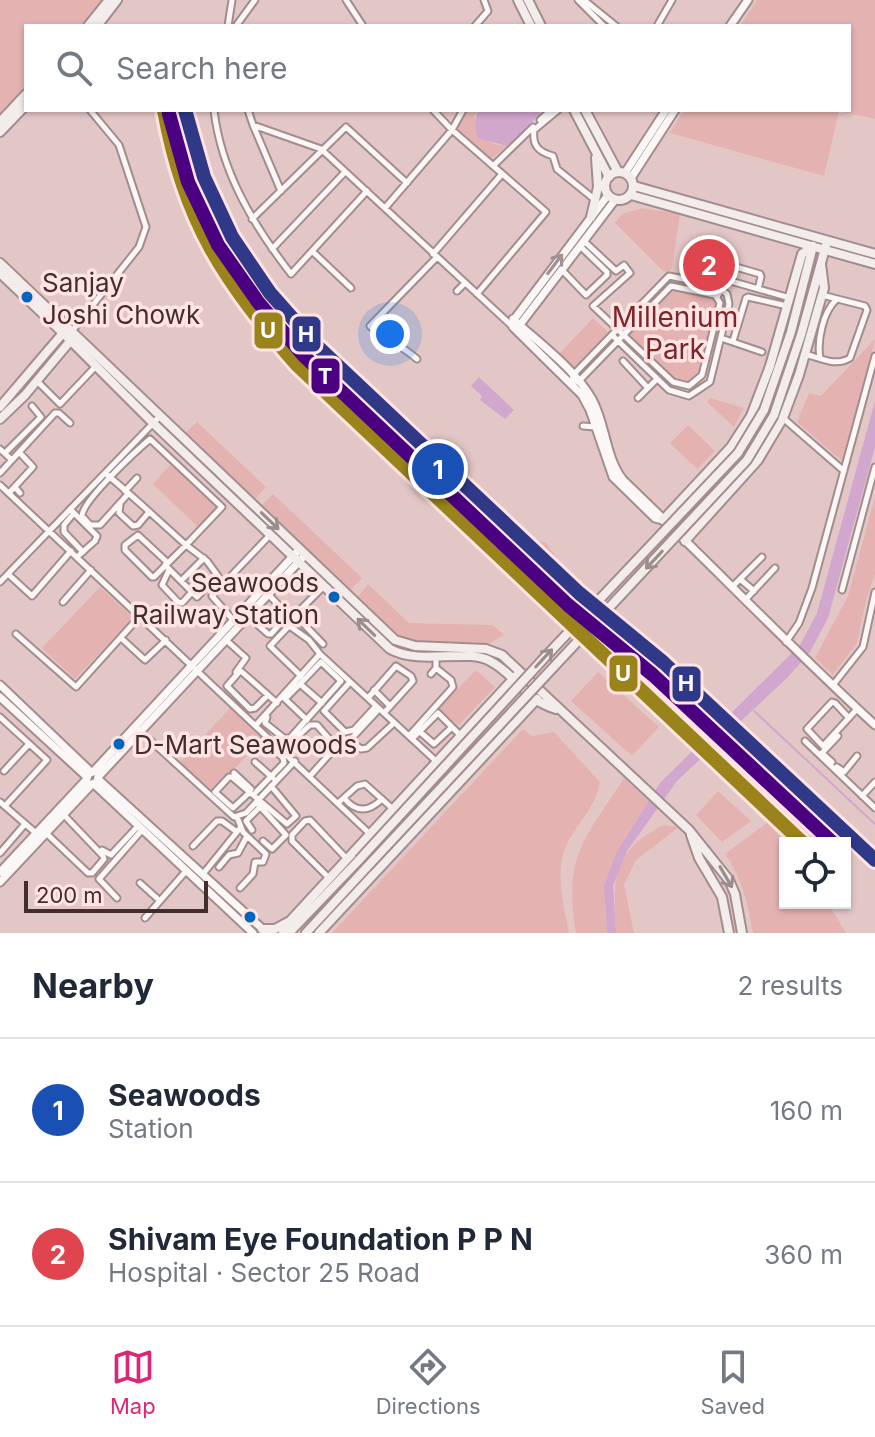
<!DOCTYPE html>
<meta charset="utf-8">
<style>
body{margin:0;font-family:Inter,sans-serif;background:#f6f6f7;color:#1f2937}
.controls{position:absolute;right:24px;bottom:24px;display:grid;overflow:hidden;border-radius:0px;box-shadow:0 2px 6px #0004}
.controls button{width:72px;height:72px;display:grid;place-items:center;padding:0;border:0;border-bottom:2px solid #e0e1e3;background:#fff;color:#1f2937;font:40px sans-serif}
.scale{position:absolute;left:24px;bottom:20px;width:184px;box-sizing:border-box;padding-left:8px;border:4px solid #422e2d;border-top:0;font-size:22px;line-height:28px;white-space:nowrap;color:#422e2d;-webkit-text-stroke:6px #ffe4e3;paint-order:stroke}
.you{position:absolute;left:390px;top:334px;width:28px;height:28px;margin:-20px;border:6px solid #fff;border-radius:50%;background:#1a73e8;box-shadow:0 0 0 12px #1a73e833}
.badge{display:grid;place-items:center;width:52px;height:52px;border-radius:50%;background:#db2777;color:#fff;font-size:26px;font-weight:700}
.pin{position:absolute;translate:-50% -50%;border:4px solid #fff;box-shadow:0 2px 8px #0006}
.list{margin:0;padding:0;list-style:none}
h2{display:flex;justify-content:space-between;align-items:center;height:104px;margin:0;padding:0 32px;font-size:34px}
h2 small{font-size:26px;font-weight:400;color:#747a83}
.list li{display:grid;grid-template-columns:52px 1fr auto;gap:24px;align-items:center;box-sizing:border-box;height:144px;padding:0 32px;border-top:2px solid #e0e1e3}
.list b{display:block;font-size:30px;white-space:nowrap}
.list p{margin:0;font-size:26px;white-space:nowrap;color:#747a83}
.list em{font-size:26px;font-style:normal;color:#747a83}
.icon{flex:none;width:44px;height:44px;fill:none;stroke:currentColor;stroke-width:2;stroke-linecap:round;stroke-linejoin:round}
.map{position:relative;flex:none;width:875px;height:933px;overflow:hidden}
.search{position:absolute;background:#fff;box-shadow:0 2px 6px #0004;left:24px;right:24px;top:24px;height:88px;display:flex;align-items:center;gap:20px;box-sizing:border-box;padding:0 28px;border-radius:0px;color:#747a83;font-size:30px}
.sheet{height:392px;background:#fff}
nav{display:flex;justify-content:space-around;align-items:center;box-sizing:border-box;height:112px;border-top:2px solid #e0e1e3;background:#fff;font-size:22px;color:#747a83}
nav a{display:grid;justify-items:center;gap:4px}
nav .on{color:#db2777}
.map>svg:first-child{display:block}
</style>
<div class="map">
<svg width="875" height="933" viewBox="0 0 875 933">
<rect width="100%" height="100%" fill="#e3c7c6"/>
<path fill="#e4b3b1" fill-rule="evenodd" d="M 0,0 L 103,0 L 81,26 L 26,26 L 26,87 L 0,114 Z
M 757,0 L 875,0 L 875,119 L 839,111 L 824,176 L 670,133 L 684,110 L 849,110 L 849,26 L 740,26 Z
M 466,110 L 477,110 L 474,117 L 493,144 L 507,146 L 491,159 L 454,132 Z
M 642,208 L 680,214 L 672,268 L 668,273 L 663,271 L 615,223 L 622,214 Z
M 672,289 L 714,298 L 717,302 L 700,374 L 689,382 L 674,379 L 628,335 Z
M 593,318 L 608,332 L 573,368 L 558,355 Z
M 875,339 L 875,340 L 842,461 L 797,422 L 809,393 L 821,396 Z
M 710,398 L 744,408 L 734,427 L 707,402 Z
M 197,422 L 266,487 L 254,500 L 184,434 Z
M 688,425 L 715,451 L 697,469 L 670,443 Z
M 172,463 L 218,506 L 198,527 L 153,484 Z
M 273,494 L 362,578 L 349,592 L 260,507 Z
M 875,497 L 875,574 L 866,601 L 857,643 L 833,675 L 815,658 L 848,596 Z
M 537,541 L 546,543 L 564,568 L 571,587 L 568,592 L 545,588 L 516,570 L 519,556 ZM 550,558 C 560,563 564,576 568,586 L 566,590 L 547,585 L 535,578 C 533,568 541,560 550,558 Z
M 368,584 L 409,623 L 493,625 L 504,635 L 487,645 L 415,643 L 397,637 L 357,598 Z
M 100,587 L 133,618 L 75,679 L 42,648 Z
M 476,670 L 495,687 L 458,726 L 439,708 Z
M 598,672 L 659,727 L 632,756 L 571,701 Z
M 231,707 L 264,738 L 212,792 L 180,762 Z
M 523,729 L 532,736 L 554,732 L 600,782 C 596,807 578,822 567,844 C 554,870 564,906 569,933 L 332,933 Z
M 624,778 L 649,801 C 617,851 599,870 607,933 L 576,933 C 563,856 584,840 624,778 Z
M 718,791 L 751,821 L 722,842 L 696,815 Z
M 768,822 L 786,843 L 785,903 L 828,903 L 846,933 L 753,933 C 747,901 743,881 725,854 Z
M 663,825 L 679,827 L 636,860 L 624,885 L 634,933 L 616,933 C 613,880 611,852 663,825 Z"/>
<path fill="#d1a7ce" d="M 477,110 L 540,110 L 540,114 L 507,146 L 478,138 L 475,126 Z
M 479,377 L 514,410 L 505,419 L 480,400 L 482,396 L 471,386 Z
M 875,401 L 875,447 L 828,618 L 810,652 L 788,677 L 677,781 L 627,851 L 613,886 L 616,933 L 607,933 L 604,886 L 616,853 L 660,783 L 800,645 L 817,613 Z"/>
<g fill="none" stroke-linecap="round" stroke-linejoin="round">
<path stroke="#d1a7ce" stroke-width="2" d="M 754,711 L 875,824"/>
<g stroke="#a28d8c" stroke-width="9">
<path id="minor" d="M 346,0 L 363,26
M 578,0 L 604,26
M 584,0 L 616,26
M 228,26 L 232,0
M 236,26 L 255,0
M 475,26 L 488,11 L 484,0
M 657,26 L 672,0
M 214,110 C 221,172 254,226 291,274 L 367,191
M 248,110 L 253,125 L 321,149 L 513,327
M 433,110 L 452,130 L 546,212 L 477,294
M 558,110 L 534,130 C 532,146 539,152 553,156 L 557,169 L 594,199
M 540,120 L 551,110
M 253,125 L 281,191
M 493,166 L 533,127
M 385,208 L 452,130 L 463,110
M 252,219 L 346,127 L 407,183
M 272,249 L 345,172
M 312,251 L 351,288
M 433,254 L 502,174
M 562,270 L 586,295 L 607,275 L 607,272 L 580,246
M 727,280 L 790,298
M 457,291 L 465,283
M 717,297 L 732,268 L 736,267 L 760,274 L 761,277 L 758,289
M 73,330 L 139,247 L 146,227 L 119,145 L 90,110
M 721,338 L 762,352
M 733,341 L 746,298 L 748,297 L 787,306
M 805,354 C 820,358 836,367 850,358 L 867,310 L 865,306 L 822,295
M 820,358 C 817,341 823,312 836,300
M 417,359 C 401,345 386,340 370,326 L 437,257
M 623,361 L 648,388
M 37,381 L 60,404 L 96,366
M 577,382 L 579,381 L 671,286 L 715,295 L 720,303 L 702,375 L 689,386 L 673,382 L 593,306 L 630,273 L 624,265 L 616,271 L 584,241
M 572,383 L 573,375 L 669,276 L 717,286 L 727,294 L 729,304 L 710,382 L 689,396 L 669,390 L 612,335
M 638,398 L 657,379
M 783,418 L 844,471
M 583,426 L 595,427
M 0,449 L 12,460
M 5,453 L 41,417 L 32,406
M 0,473 L 55,413 L 59,413 L 70,423
M 105,473 C 133,496 159,521 186,545 L 222,507 L 150,439 C 136,451 82,501 82,516 L 90,525 L 100,525 L 128,494
M 0,485 L 370,834
M 15,487 L 20,493
M 125,491 L 137,478
M 9,493 L 33,467 L 19,452
M 120,505 L 119,513 L 133,526 L 138,525 L 149,512
M 70,509 L 97,536 L 95,541 L 77,557
M 74,513 L 64,525 L 64,532 L 83,552
M 165,565 L 197,597 L 218,576 L 207,561 L 186,545 L 154,577 L 152,577 L 125,550 L 125,545 L 138,535 L 168,563
M 169,570 L 162,585 L 178,602 L 182,603 L 192,592
M 8,574 L 32,596 L 71,551
M 740,579 L 754,591
M 181,581 L 204,558
M 0,582 L 160,416
M 733,586 L 762,557
M 323,587 L 295,615 L 323,644
M 842,590 L 875,467
M 746,599 L 775,568
M 63,602 L 91,570
M 248,616 L 268,634 L 271,634 L 288,615 L 268,594
M 234,621 L 212,596 L 270,535
M 16,634 L 76,687 L 140,616
M 121,638 L 145,660 L 166,640
M 226,640 L 246,658 L 236,672
M 786,642 L 799,623 L 812,588 L 875,356
M 431,674 L 436,668
M 301,676 L 270,646 L 288,627 L 291,627 L 309,640 L 320,654
M 350,682 L 324,711 L 345,732 L 354,730 L 376,706
M 833,685 L 863,647 L 875,592
M 290,688 L 293,691 L 300,684 L 322,703
M 374,690 L 390,706
M 293,691 L 285,699 L 307,720
M 268,695 L 255,708 L 250,709 L 227,686 L 240,671 L 242,672 L 277,703
M 368,698 L 396,666 L 411,676 L 413,681 L 384,713
M 379,709 L 353,737 L 352,742 L 361,749 L 367,748 L 394,723
M 0,717 L 47,760 L 5,806
M 267,717 L 265,723 L 285,739 L 291,737 L 341,681 L 321,662 L 300,684
M 849,718 L 835,703 L 832,702 L 807,729 L 823,746 L 824,745 L 857,709
M 256,725 L 320,654 L 437,762
M 139,730 L 234,817 L 246,813 L 295,761
M 419,731 L 434,744 L 452,727
M 409,736 L 453,687 L 451,680 L 436,668 L 436,657
M 412,739 L 438,713 L 461,736
M 805,741 L 875,808
M 283,750 L 310,725 L 317,725 L 336,747 L 310,776
M 822,753 L 832,762
M 820,755 L 838,736
M 255,762 L 273,778
M 837,767 L 844,772 L 857,756
M 4,771 L 29,744
M 234,773 L 251,789
M 256,792 L 284,763 L 283,758 L 263,740
M 249,793 L 233,808 L 215,792 L 229,777 L 232,777 L 287,824 L 296,816 L 271,786
M 862,796 L 875,782
M 344,798 C 356,813 369,812 382,799
M 0,802 L 37,834
M 256,802 L 286,835 L 272,849 L 263,841
M 338,803 L 357,786 L 365,784 L 393,809
M 237,817 L 243,832 L 266,854 L 263,862 L 255,862 L 253,874 L 240,888
M 252,830 L 246,821 L 261,806
M 46,833 L 88,873 L 92,873 L 104,859 L 103,856 L 63,814
M 193,846 L 217,821 L 222,821 L 237,832
M 102,850 L 111,855 L 138,826
M 0,853 L 25,824
M 219,867 L 229,855 L 238,853 L 247,836
M 203,874 L 241,827
M 329,878 L 292,841 L 292,835 L 305,821 L 310,820 L 347,859
M 140,883 L 160,901
M 117,898 L 99,879 L 142,830
M 145,918 L 186,871"/>
</g>
<g stroke="#a28d8c" stroke-width="11">
<path id="tertiary" d="M 730,26 L 748,0
M 625,173 L 666,110
M 631,178 L 675,110
M 513,319 C 539,343 574,368 592,399 C 606,424 605,457 623,480 C 708,561 789,646 875,725
M 513,321 L 608,195
M 519,326 L 615,200
M 513,327 L 582,395 L 590,410 L 613,477 L 655,518 L 663,520
M 0,685 L 91,772
M 0,697 L 87,777
M 98,779 L 267,933
M 94,784 L 253,933
M 0,872 L 87,779 L 88,774 L 93,772 L 297,552
M 0,882 L 92,784 L 97,782 L 98,777 L 305,555"/>
</g>
<g stroke="#a28d8c" stroke-width="12">
<path id="secondary" d="M 518,0 L 531,26
M 528,0 L 541,26
M 88,26 L 109,0
M 97,26 L 117,0
M 574,110 L 609,177
M 585,110 L 618,172
M 0,122 L 26,94
M 0,132 L 26,105
M605 186a14 14 0 1 1 28 0a14 14 0 1 1-28 0Z
M 634,186 L 875,254
M 631,195 L 875,264
M 591,217 L 598,187 L 596,158
M 0,263 L 395,640 L 415,646 L 486,649 L 502,655 L 689,830 L 729,880 L 735,894 L 742,933
M 0,273 L 63,333 L 153,423 L 390,649 C 421,666 467,648 490,661 C 517,675 523,699 556,709
M 0,407 L 63,333 L 69,332
M 764,410 L 791,332 L 813,246
M 774,415 L 801,335 L 826,245
M 0,419 L 25,395 L 71,340 L 72,335
M 663,520 L 731,447 L 751,416 L 770,366 L 802,254 L 813,246
M 685,541 L 758,460 L 783,418 L 799,375 L 824,288 L 821,264
M 691,835 L 699,858 L 722,897 L 729,933
M 262,929 L 275,929 L 288,922
M 283,933 L 290,921 L 516,676
M 289,933 L 359,860
M 306,933 L 367,867
M 319,933 L 537,699"/>
</g>
<use href="#minor" stroke="#fbf7f6" stroke-width="5"/>
<use href="#tertiary" stroke="#fbf7f6" stroke-width="7"/>
<use href="#secondary" stroke="#f2ecea" stroke-width="8"/>
<g stroke="#a28d8c" stroke-width="12" stroke-linecap="butt">
<path id="secondary-bridge" d="M 359,860 L 547,655 L 738,453 L 764,410
M 367,867 L 747,460 L 774,415"/>
</g>
<use href="#secondary-bridge" stroke="#f2ecea" stroke-width="8"/>
<g stroke="#ffe4e3" stroke-width="20">
<path id="rail-1" d="M 164,110 C 184,222 224,281 297,365 L 803,843"/>
</g>
<g stroke="#ffe4e3" stroke-width="20">
<path id="rail-2" d="M 185,110 L 204,177 L 232,237 L 270,293 L 316,345 L 579,593 L 664,663 L 875,860"/>
</g>
<g stroke="#ffe4e3" stroke-width="20">
<path id="rail-3" d="M 169,114 L 188,182 L 218,245 L 258,302 L 304,356 L 568,605 L 653,675 L 833,843"/>
</g>
<use href="#rail-1" stroke="#99831a" stroke-width="14"/>
<use href="#rail-2" stroke="#303888" stroke-width="14"/>
<use href="#rail-3" stroke="#4b0082" stroke-width="14"/>
</g>
<defs><path id="oneway-shaft" d="M-6 0H5M1.5-3L5.5 0L1.5 3" fill="none" stroke-width="1.6" stroke-linecap="round" stroke-linejoin="round" transform="scale(2)"/></defs>
<use stroke="#9e9292" href="#oneway-shaft" transform="translate(555 264) rotate(-53)"/>
<g stroke="#9a8d8c">
<use href="#oneway-shaft" transform="translate(270 521) rotate(44)"/>
<use href="#oneway-shaft" transform="translate(654 560) rotate(133)"/>
<use href="#oneway-shaft" transform="translate(366 627) rotate(-136)"/>
<use href="#oneway-shaft" transform="translate(544 658) rotate(-47)"/>
<use href="#oneway-shaft" transform="translate(726 877) rotate(60)"/>
</g>
<g fill="#0065bd" stroke="#ffe4e3" stroke-width="3">
<circle cx="27" cy="297" r="7"/>
<circle cx="334" cy="597" r="7"/>
<circle cx="119" cy="744" r="7"/>
<circle cx="250" cy="917" r="7"/>
</g>
<g text-anchor="middle" stroke-width="7" stroke-linejoin="round" paint-order="stroke">
<g font-size="26" fill="#422e2d" stroke="#ffe4e3" text-anchor="start">
<text x="42" y="292">Sanjay<tspan x="42" dy="32">Joshi Chowk</tspan></text>
<text x="319" y="592" text-anchor="end">Seawoods<tspan x="319" dy="32">Railway Station</tspan></text>
<text x="134" y="754">D-Mart Seawoods</text>
</g>
<g font-size="28" fill="#7f2429" stroke="#ffe4e3">
<text x="675" y="327">Millenium<tspan x="675" dy="32">Park</tspan></text>
</g>
</g>
<g stroke="#ffe4e3" stroke-width="3">
<rect x="253" y="311" width="31" height="39" rx="8" fill="#99831a"/>
<rect x="291" y="315" width="31" height="38" rx="8" fill="#303888"/>
<rect x="310" y="357" width="31" height="38" rx="8" fill="#4b0082"/>
<rect x="608" y="654" width="31" height="39" rx="8" fill="#99831a"/>
<rect x="671" y="665" width="31" height="38" rx="8" fill="#303888"/>
</g>
<g font-size="22" text-anchor="middle" font-weight="bold" fill="#fff">
<text x="268" y="338">U</text>
<text x="306" y="342">H</text>
<text x="325" y="384">T</text>
<text x="623" y="681">U</text>
<text x="686" y="691">H</text>
</g>
</svg>
<div class="controls">
<button><svg class="icon" aria-label="locate" viewBox="0 0 24 24"><circle cx="12" cy="12" r="6"/><path d="M12 2v4M12 18v4M2 12h4M18 12h4"/></svg></button>
</div>
<div class="scale">200 m</div>
<div class="you"></div>
<div class="pin badge" style="left:438px;top:469px;background:#1a4fb4">1</div>
<div class="pin badge" style="left:709px;top:265px;background:#e0444e">2</div>
<div class="search"><svg class="icon" aria-label="search" viewBox="0 0 24 24"><circle cx="10" cy="10" r="6"/><path d="M15 15l6 6"/></svg>Search here</div>
</div>
<section class="sheet">
<h2>Nearby<small>2 results</small></h2>
<ul class="list">
<li><span class="badge" style="background:#1a4fb4">1</span><div><b>Seawoods</b><p>Station</p></div><em>160 m</em></li>
<li><span class="badge" style="background:#e0444e">2</span><div><b>Shivam Eye Foundation P P N</b><p>Hospital · Sector 25 Road</p></div><em>360 m</em></li>
</ul>
</section>
<nav>
<a class="on"><svg class="icon" aria-label="map" viewBox="0 0 24 24"><path d="M3 6l6-2 6 2 6-2v14l-6 2-6-2-6 2zM9 4v14M15 6v14"/></svg>Map</a>
<a><svg class="icon" aria-label="directions" viewBox="0 0 24 24"><path d="M12 3l9 9-9 9-9-9zM9 14v-3h6M13 9l2 2-2 2"/></svg>Directions</a>
<a><svg class="icon" aria-label="saved" viewBox="0 0 24 24"><path d="M7 4h10v16l-5-4-5 4z"/></svg>Saved</a>
</nav>
